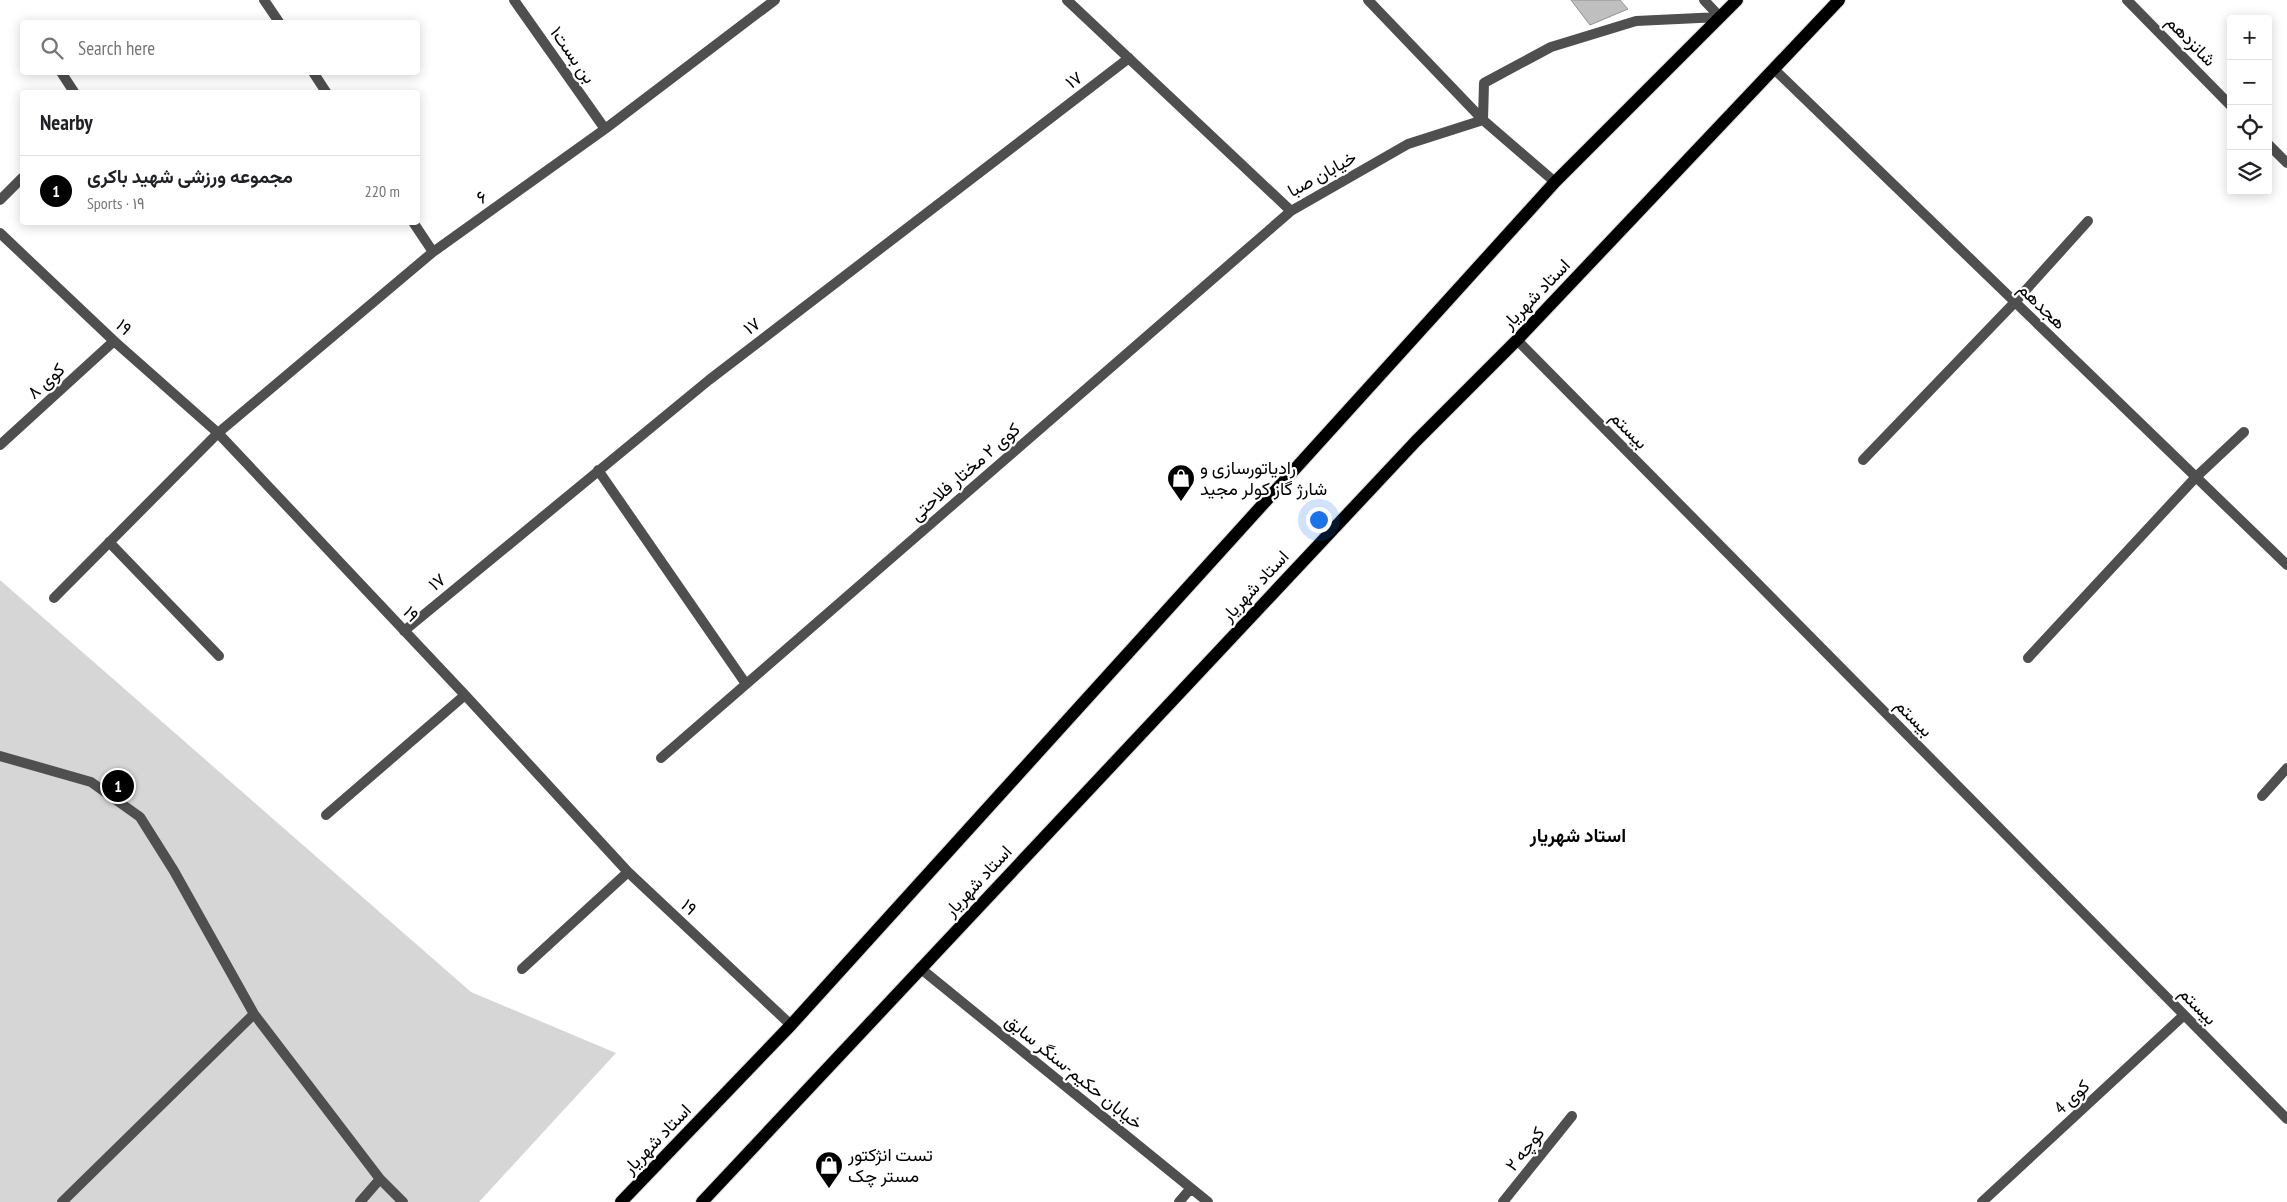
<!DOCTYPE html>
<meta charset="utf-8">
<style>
body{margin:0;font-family:"PT Sans Narrow",Vazirmatn,sans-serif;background:#f6f6f6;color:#202124}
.controls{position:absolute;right:15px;top:15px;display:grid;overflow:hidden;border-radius:5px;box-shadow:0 2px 12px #0003}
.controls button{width:45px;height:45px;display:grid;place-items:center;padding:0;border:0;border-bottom:1px solid #e0e0e0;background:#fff;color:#202124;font:25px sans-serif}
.you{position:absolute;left:1318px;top:519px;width:18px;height:18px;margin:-12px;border:4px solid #fff;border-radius:50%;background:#1a73e8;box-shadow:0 0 0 8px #1a73e833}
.badge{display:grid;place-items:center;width:32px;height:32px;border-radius:50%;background:#000;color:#fff;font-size:16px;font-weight:700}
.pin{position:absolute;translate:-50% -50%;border:2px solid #fff;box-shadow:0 1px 5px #0006}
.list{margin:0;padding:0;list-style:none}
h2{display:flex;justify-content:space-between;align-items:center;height:65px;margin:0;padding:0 20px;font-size:21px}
h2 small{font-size:16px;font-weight:400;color:#757577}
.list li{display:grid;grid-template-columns:32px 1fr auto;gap:15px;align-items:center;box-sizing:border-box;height:70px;padding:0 20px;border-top:1px solid #e0e0e0}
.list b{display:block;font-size:19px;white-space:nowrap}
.list p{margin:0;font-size:16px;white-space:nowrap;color:#757577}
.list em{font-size:16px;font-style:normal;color:#757577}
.icon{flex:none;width:28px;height:28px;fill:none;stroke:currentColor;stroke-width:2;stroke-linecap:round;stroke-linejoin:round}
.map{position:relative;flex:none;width:2287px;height:1202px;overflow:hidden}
.search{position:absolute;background:#fff;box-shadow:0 2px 12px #0003;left:20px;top:20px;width:400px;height:55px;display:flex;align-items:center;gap:12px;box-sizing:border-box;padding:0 18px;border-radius:5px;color:#757577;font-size:19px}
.panel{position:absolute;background:#fff;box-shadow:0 2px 12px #0003;left:20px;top:90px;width:400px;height:135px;border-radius:5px}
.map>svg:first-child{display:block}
</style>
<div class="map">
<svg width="2287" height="1202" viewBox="0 0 2287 1202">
<rect width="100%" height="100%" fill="#fff"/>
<path fill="#d6d6d6" d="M 0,580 L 471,992 L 616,1053 L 479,1202 L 0,1202 Z"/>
<path fill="#bfbfbf" stroke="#939393" d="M 1571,0 L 1620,0 L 1628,9 L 1590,25 Z"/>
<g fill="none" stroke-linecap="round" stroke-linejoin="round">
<g stroke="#dbdbdb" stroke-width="14">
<path id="primary" d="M 621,1202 L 791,1025 L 1555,182 L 1737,0
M 702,1202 L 1416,441 L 1517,340 L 1839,0"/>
</g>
<path stroke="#4f4f4f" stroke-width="10" d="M 0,756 L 91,782 L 140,817 L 174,871 L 254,1014 L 380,1179 L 403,1202
M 62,1202 L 254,1014
M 360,1202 L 380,1179"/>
<path stroke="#4f4f4f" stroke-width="10" d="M 264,0 L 279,22
M 514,0 L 605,129
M 1067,0 L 1291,211 L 1408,144 L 1483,120 L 1555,182
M 1368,0 L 1483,120
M 1704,0 L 1720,17
M 2127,0 L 2231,106
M 1774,69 L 2287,565
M 61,72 L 74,92
M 313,72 L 326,92
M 1483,120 L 1484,83 L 1551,47 L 1636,21 L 1720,17
M 2268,144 L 2287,163
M 0,200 L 22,178
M 413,222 L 433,252
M 0,233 L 114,341 L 218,433 L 465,695 L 628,872 L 791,1025
M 1517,340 L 2287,1119
M 0,445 L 114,341
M 1863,460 L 2015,302 L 2088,221
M 598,470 L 746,684
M 109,542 L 219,656
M 54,598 L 218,433 L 433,252 L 605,129 L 775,0
M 404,631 L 709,380 L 1129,58
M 2028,658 L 2196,477 L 2244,432
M 661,758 L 1291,211
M 2262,796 L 2287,768
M 326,815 L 465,695
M 920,968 L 1208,1202
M 522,969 L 628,872
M 1179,1202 L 1191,1188
M 1503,1202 L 1572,1116
M 1982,1202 L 2184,1015"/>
<use href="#primary" stroke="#000" stroke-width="12"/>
</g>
<defs>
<g id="shop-pin" transform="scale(1.4375)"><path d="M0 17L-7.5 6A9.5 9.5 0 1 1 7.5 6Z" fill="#000" stroke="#fff"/><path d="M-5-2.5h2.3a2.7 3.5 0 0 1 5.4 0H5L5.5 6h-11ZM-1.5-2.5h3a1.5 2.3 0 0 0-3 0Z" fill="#fff"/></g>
</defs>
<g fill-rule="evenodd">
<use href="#shop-pin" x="1181" y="478"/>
<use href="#shop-pin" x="829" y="1165"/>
</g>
<g text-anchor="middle" stroke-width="4.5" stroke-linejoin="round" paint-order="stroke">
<g font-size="18" fill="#000" stroke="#fff">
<text transform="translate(2191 41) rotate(46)" y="6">شانزدهم</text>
<text transform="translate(573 55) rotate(55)" y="6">بن بست۱</text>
<text transform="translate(1074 80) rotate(-37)" y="6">۱۷</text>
<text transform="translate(1322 174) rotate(-29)" y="6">خیابان صبا</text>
<text transform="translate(482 197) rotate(-35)" y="6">۶</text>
<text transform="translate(1536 294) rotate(-46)" y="6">استاد شهریار</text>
<text transform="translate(2042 306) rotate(44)" y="6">هجدهم</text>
<text transform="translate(752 326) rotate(-37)" y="6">۱۷</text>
<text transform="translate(124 327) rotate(43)" y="6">۱۹</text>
<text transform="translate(46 381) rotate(-42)" y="6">کوی ۸</text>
<text transform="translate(1629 430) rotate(45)" y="6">بیستم</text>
<text transform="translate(965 472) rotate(-41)" y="6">کوی ۲ مختار فلاحتی</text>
<text transform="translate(437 582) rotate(-39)" y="6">۱۷</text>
<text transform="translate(1255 586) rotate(-47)" y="6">استاد شهریار</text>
<text transform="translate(411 614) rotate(47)" y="6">۱۹</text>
<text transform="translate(1914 718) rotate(45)" y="6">بیستم</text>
<text transform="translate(978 881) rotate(-47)" y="6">استاد شهریار</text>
<text transform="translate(689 907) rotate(43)" y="6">۱۹</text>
<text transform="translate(2198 1006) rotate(45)" y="6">بیستم</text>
<text transform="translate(1074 1072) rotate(39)" y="6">خیابان حکیم-سنگر سابق</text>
<text transform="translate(2072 1097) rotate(-43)" y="6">کوی 4</text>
<text transform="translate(657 1139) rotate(-46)" y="6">استاد شهریار</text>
<text transform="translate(1525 1149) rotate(-51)" y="6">کوچه ۲</text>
</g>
<g font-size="18" fill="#000" stroke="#fff" text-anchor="start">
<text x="1200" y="474">رادیاتورسازی و<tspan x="1200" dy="21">شارژ گاز کولر مجید</tspan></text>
<text x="848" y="1161">تست انژکتور<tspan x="848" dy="21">مستر چک</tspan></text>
</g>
<g font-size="19" font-weight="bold" fill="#000" stroke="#fff">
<text x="1578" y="842">استاد شهریار</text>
</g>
</g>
</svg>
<div class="controls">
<button>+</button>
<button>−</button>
<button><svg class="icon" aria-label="locate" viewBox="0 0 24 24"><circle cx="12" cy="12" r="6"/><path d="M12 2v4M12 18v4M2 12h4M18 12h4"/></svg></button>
<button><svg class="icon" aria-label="layers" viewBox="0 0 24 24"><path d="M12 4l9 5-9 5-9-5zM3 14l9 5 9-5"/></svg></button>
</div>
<div class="you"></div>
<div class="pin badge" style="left:118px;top:786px">1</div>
<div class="search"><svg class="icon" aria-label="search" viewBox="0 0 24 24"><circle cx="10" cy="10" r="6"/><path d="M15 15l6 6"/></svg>Search here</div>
<section class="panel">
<h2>Nearby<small></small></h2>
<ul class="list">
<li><span class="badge">1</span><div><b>مجموعه ورزشی شهید باکری</b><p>Sports · ۱۹</p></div><em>220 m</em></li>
</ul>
</section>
</div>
